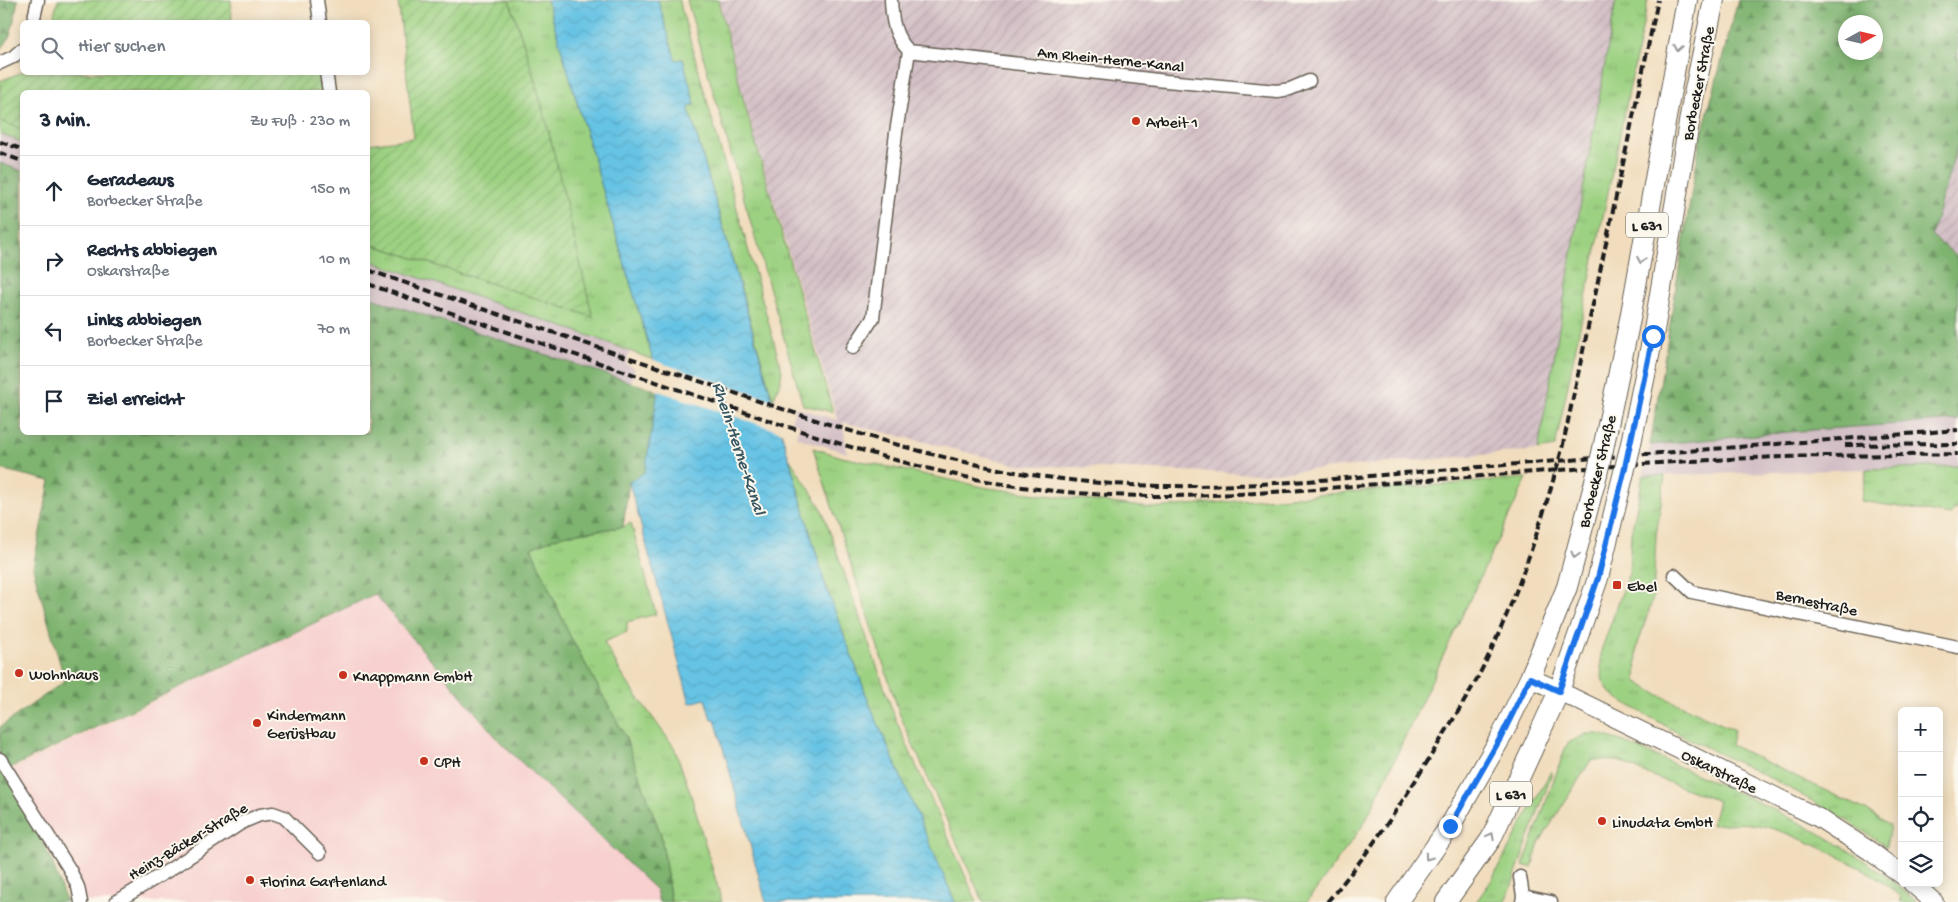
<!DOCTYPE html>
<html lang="de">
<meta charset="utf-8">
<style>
body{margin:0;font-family:"Gochi Hand",sans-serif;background:#f6f6f7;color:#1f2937}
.controls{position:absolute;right:15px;bottom:15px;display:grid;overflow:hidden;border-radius:8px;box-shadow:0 2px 12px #0003}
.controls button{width:45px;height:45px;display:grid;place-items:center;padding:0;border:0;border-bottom:1px solid #e0e1e3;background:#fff;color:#1f2937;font:25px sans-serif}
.compass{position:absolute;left:1838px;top:15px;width:45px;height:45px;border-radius:50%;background:#fff;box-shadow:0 2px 12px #0003;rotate:82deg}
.stop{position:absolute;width:15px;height:15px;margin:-11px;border:4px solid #1a73e8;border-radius:50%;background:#fff}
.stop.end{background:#1a73e8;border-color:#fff;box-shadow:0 1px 5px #0008}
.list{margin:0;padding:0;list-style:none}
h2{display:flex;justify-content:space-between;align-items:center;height:65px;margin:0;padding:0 20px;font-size:21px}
h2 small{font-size:16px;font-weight:400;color:#747a83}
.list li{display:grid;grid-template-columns:32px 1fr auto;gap:15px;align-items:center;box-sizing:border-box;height:70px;padding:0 20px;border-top:1px solid #e0e1e3}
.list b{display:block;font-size:19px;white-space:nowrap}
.list p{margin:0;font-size:16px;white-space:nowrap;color:#747a83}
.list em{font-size:16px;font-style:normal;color:#747a83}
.icon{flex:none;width:28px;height:28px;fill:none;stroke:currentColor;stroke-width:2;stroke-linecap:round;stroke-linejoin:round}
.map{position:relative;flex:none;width:1958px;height:902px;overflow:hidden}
.search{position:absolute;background:#fff;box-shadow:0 2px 12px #0003;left:20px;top:20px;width:350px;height:55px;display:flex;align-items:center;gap:12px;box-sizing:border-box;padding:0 18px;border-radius:8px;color:#747a83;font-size:19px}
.panel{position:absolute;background:#fff;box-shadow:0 2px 12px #0003;left:20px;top:90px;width:350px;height:345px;border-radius:8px}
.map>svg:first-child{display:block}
</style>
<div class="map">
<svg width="1958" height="902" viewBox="0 0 1958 902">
<defs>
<pattern id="industrial-furrows" width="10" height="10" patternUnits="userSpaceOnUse" patternTransform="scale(1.25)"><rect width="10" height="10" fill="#d2bec5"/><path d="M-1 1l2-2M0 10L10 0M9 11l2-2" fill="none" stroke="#b4a3a9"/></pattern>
<pattern id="grass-tufts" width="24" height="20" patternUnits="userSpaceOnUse" patternTransform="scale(1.25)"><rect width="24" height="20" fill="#9dd182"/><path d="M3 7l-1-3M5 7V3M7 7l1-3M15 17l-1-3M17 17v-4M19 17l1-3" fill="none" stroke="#87b370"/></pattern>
<pattern id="forest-firs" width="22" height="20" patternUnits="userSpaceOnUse" patternTransform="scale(1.25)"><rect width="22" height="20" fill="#7eb370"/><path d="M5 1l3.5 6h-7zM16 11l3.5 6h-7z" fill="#66915b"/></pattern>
<pattern id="garden-furrows" width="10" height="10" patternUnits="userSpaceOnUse" patternTransform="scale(1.25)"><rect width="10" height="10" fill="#9dd182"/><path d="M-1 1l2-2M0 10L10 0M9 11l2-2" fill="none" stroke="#87b370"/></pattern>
<pattern id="water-waves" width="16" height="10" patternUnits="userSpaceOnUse" patternTransform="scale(1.25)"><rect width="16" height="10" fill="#66c3e4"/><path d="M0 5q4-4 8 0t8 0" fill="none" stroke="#58a7c3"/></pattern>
</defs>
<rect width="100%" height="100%" fill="#fbf7ec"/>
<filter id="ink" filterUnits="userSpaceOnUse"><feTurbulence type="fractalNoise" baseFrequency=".02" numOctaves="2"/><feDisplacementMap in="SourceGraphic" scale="10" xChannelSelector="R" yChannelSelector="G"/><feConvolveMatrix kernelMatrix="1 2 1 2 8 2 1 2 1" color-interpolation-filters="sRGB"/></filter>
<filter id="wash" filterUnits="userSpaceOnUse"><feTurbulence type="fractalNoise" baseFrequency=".0096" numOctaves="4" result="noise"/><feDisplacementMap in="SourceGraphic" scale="20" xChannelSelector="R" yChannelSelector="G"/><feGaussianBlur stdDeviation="1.12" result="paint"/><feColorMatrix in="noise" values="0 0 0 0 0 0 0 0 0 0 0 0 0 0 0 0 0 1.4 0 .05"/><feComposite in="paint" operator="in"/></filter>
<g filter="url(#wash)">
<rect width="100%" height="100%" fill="#f1ddbd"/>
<path fill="#f7d0cf" d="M 376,594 L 656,891 L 659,902 L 81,902 L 7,772 Z"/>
<path fill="url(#industrial-furrows)" d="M 719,0 L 1616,0 L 1538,450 L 1262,474 L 1019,465 L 838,421 L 746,107 Z
M 1958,143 L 1958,257 L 1931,236 Z"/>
<path fill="#d2bec5" d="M 0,134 L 22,142 L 22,171 L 0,163 Z
M 368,260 L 593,337 L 630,352 L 626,364 L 635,368 L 631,382 L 368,297 Z
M 796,407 L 843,422 L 847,453 L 796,437 L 800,425 L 791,421 Z
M 1958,420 L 1958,466 L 1643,476 L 1650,445 L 1811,430 Z"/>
<path fill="url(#grass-tufts)" stroke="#5c764f" d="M 509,0 L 547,0 L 653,360 L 593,337 L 368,260 L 368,243 L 593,317 C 566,211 546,103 509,0 Z
M 658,0 L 679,0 L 782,371 L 780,383 L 773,400 L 689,109 L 690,106 L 695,104 L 683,59 L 677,60 L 675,58 Z
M 687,0 L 718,0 L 745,106 L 833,412 L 803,405 Z
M 1616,0 L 1648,0 L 1555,447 L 1538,450 Z
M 0,121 L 22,129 L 22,142 L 0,134 Z
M 813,448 L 842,457 L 988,488 L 1151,508 L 1527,478 L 1364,824 L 1307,902 L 983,902 L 900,715 Z
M 789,458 L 821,507 L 895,718 L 977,902 L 955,902 L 870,705 L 825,584 Z
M 1958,466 L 1958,510 L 1953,509 L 1951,515 L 1861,501 L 1867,469 Z
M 1643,476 L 1665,476 L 1656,536 L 1653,598 L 1637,647 L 1636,681 L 1655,693 L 1734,730 L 1731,745 L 1866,810 L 1890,826 L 1886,847 L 1848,821 L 1776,781 L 1687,738 L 1620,700 L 1609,691 L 1603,681 L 1601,667 L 1601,651 L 1629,573 L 1631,534 Z
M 631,523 L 656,614 L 627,622 L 627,632 L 604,642 L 624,678 L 674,747 L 690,792 L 722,902 L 671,902 L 661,835 L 625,736 L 569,634 L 531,547 L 563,535 L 623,527 Z
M 1586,734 L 1599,734 L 1621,741 C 1652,754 1682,768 1712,781 C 1785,814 1857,847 1917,902 L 1900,902 L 1901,897 C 1879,873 1790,830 1758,825 C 1743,822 1726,824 1711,825 L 1718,801 L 1642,772 L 1619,761 L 1591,760 L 1539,843 L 1532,867 L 1523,866 L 1565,749 L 1568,743 Z
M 1551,771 L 1552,773 L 1506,902 L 1476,902 L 1491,881 Z"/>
<path fill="url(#forest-firs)" stroke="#4d6846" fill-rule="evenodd" d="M 0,0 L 18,0 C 15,12 12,44 0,48 Z
M 1738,0 L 1958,0 L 1958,143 L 1931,236 L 1958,257 L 1958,420 L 1811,430 L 1650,445 L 1700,141 ZM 1876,22 L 1876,52 L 1846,52 L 1846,22 Z
M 0,163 L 22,171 L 22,432 L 368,432 L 368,297 L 658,391 L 645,473 L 629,482 L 623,527 L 563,535 L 531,548 L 569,634 L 625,736 L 661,835 L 671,902 L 659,902 L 656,890 L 502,744 L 375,594 L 8,769 L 0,755 L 0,727 L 65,681 L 33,568 L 50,481 L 0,469 Z
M 0,765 L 16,791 L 51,859 L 66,902 L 0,902 Z"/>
<path fill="url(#garden-furrows)" stroke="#5c764f" d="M 58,0 L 231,0 L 232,22 L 52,22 Z
M 398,0 L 509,0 C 546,103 567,211 593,317 L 368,243 L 368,144 L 414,138 Z
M 22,72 L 333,73 L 335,92 L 22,92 L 22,129 L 0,121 L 0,81 Z"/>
<path fill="url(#water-waves)" stroke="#417080" d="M 547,0 L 658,0 L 675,58 L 677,60 L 683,59 L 695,104 L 690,106 L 689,109 L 825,584 L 870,705 L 955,902 L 766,902 L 715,719 L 711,719 L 705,699 L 690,703 L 629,482 L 645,472 L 658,391 L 653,360 Z"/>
<path fill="#f1ddbd" d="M 650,359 L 775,401 L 785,433 L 655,390 Z"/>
</g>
<g filter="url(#ink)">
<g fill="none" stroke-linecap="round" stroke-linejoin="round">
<g stroke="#676054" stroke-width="15">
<path id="street" d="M 317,0 L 320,22
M 33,22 L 38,0
M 909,51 L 1166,81 L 1277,91 L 1290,89 L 1309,81
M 0,63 L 13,57 L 22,49
M 326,72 L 329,92
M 853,348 L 873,318 L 896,133 L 909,51 C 894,36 892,20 891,0
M 1674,575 L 1692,592 L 1958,647
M 0,759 L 70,870 L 78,887 L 81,902
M 1520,877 L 1523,896 L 1522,902
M 1523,896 L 1551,902
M 116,902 L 169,870 L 243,822 L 260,815 L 273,813 L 284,817 L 320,853"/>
</g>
<g stroke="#676054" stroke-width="20">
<path id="secondary" d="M 1530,678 L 1559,691 L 1819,818 L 1870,851 L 1902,875
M 1912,883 L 1934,902"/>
</g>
<g stroke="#676054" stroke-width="22">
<path id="primary" d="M 1630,448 L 1653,336 L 1693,99 L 1714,0
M 1603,449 L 1630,319 L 1687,0
M 1397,902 L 1450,826 L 1501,737 L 1530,678 L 1567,587 L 1597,474
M 1446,902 L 1491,839 L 1559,691 L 1598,578 L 1624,472"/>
</g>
<use href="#street" stroke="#fff" stroke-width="12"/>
<use href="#secondary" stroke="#fff" stroke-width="18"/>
<use href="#primary" stroke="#fff" stroke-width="20"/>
<path stroke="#1c1c1c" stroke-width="4" stroke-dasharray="8 4" stroke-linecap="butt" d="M 0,142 L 22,149
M 0,153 L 22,161
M 368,270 C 481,309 594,346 708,384 C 827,424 945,466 1070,480 C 1197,495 1326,479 1453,469 C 1621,456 1790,443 1958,430
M 368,284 C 478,323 589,359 700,397 C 810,434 921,475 1038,489 C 1175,506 1315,488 1453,478 C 1540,472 1626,464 1713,460 C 1795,455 1877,456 1958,454
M 1845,445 L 1958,444
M 1327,902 C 1367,856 1400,806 1432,754 C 1450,724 1470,694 1485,663 C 1518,595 1542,522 1562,449 L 1658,0"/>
<g stroke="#676054" stroke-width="22" stroke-linecap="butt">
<path id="primary-bridge" d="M 1624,472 L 1630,448
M 1597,474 L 1603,449"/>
</g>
<use href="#primary-bridge" stroke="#fff" stroke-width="20"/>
</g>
<defs><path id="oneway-chevron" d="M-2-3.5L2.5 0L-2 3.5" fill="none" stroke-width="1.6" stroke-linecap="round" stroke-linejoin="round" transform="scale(1.25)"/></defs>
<g stroke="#999">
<use href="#oneway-chevron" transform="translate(1678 48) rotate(100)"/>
<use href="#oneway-chevron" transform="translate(1641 260) rotate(100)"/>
<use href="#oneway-chevron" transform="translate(1575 555) rotate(105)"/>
<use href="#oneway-chevron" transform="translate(1491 836) rotate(-62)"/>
<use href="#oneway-chevron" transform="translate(1428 857) rotate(125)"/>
</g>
</g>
<g fill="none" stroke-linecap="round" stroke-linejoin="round" filter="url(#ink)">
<path stroke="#1a73e8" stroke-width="6" d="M 1450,826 L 1501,737 L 1530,678 L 1559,691 L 1598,578 L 1624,472 L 1653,336"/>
</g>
<g fill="#c8321e" stroke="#fbf7ec" stroke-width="2">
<circle cx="1136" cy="121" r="5"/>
<rect x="1612" y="580" width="10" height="10" rx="2.5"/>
<circle cx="19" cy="673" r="5"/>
<circle cx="343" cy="675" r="5"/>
<circle cx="257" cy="723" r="5"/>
<circle cx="424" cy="761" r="5"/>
<circle cx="1602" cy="821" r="5"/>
<circle cx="250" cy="880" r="5"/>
</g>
<g text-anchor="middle" stroke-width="4" stroke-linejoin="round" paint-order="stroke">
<g fill="#fbf7ec" stroke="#5f5e5a" stroke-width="1">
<rect x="1626" y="212.5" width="42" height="25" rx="4"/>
<rect x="1490" y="781.5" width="42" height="25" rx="4"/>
</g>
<g font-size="15" font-weight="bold" fill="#1c1c1c">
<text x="1647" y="230">L 631</text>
<text x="1511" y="799">L 631</text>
</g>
<g font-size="16" fill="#1c1c1c" stroke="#fbf7ec">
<text transform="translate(1111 58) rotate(6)" y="6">Am Rhein-Herne-Kanal</text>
<text transform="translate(1697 83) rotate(-79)" y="6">Borbecker Straße</text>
<text transform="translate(1596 471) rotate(-76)" y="6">Borbecker Straße</text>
<text transform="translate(1817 601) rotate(12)" y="6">Bernestraße</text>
<text transform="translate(1720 770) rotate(26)" y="6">Oskarstraße</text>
<text transform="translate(187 840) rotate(-31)" y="6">Heinz-Bäcker-Straße</text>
</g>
<g font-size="16" fill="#1c1c1c" stroke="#fbf7ec" text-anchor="start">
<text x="1146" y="127">Arbeit 1</text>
<text x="1627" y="591">Ebel</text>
<text x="29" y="679">Wohnhaus</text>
<text x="353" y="681">Knappmann GmbH</text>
<text x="267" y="720">Kindermann<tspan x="267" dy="18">Gerüstbau</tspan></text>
<text x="434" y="767">CPH</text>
<text x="1612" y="827">Linudata GmbH</text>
<text x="260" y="886">Florina Gartenland</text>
</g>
<g font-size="18" font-style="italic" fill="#365662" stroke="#fbf7ec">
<text transform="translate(740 448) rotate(72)" y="6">Rhein-Herne-Kanal</text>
</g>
</g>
</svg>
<div class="controls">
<button>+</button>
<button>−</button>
<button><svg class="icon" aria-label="locate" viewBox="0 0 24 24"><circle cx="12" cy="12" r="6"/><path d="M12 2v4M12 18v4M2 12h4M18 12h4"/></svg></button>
<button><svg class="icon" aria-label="layers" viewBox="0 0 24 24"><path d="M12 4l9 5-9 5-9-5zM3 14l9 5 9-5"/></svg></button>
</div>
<svg class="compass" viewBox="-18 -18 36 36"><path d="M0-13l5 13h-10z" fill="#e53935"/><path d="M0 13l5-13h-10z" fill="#747a83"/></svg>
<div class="stop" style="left:1653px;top:336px"></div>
<div class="stop end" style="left:1450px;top:826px"></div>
<div class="search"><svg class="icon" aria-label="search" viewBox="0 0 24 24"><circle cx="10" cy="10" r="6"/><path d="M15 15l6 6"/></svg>Hier suchen</div>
<section class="panel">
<h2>3 Min.<small>Zu Fuß · 230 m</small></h2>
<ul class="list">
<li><svg class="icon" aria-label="ahead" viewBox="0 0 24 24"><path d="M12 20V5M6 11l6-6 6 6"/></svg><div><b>Geradeaus</b><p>Borbecker Straße</p></div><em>150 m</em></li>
<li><svg class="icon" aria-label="right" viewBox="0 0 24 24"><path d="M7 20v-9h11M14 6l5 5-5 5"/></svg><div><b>Rechts abbiegen</b><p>Oskarstraße</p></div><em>10 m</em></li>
<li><svg class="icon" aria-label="left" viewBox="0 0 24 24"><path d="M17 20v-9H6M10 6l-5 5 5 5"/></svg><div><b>Links abbiegen</b><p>Borbecker Straße</p></div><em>70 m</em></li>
<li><svg class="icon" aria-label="arrive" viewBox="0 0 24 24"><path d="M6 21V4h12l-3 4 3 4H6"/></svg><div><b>Ziel erreicht</b></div></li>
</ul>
</section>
</div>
